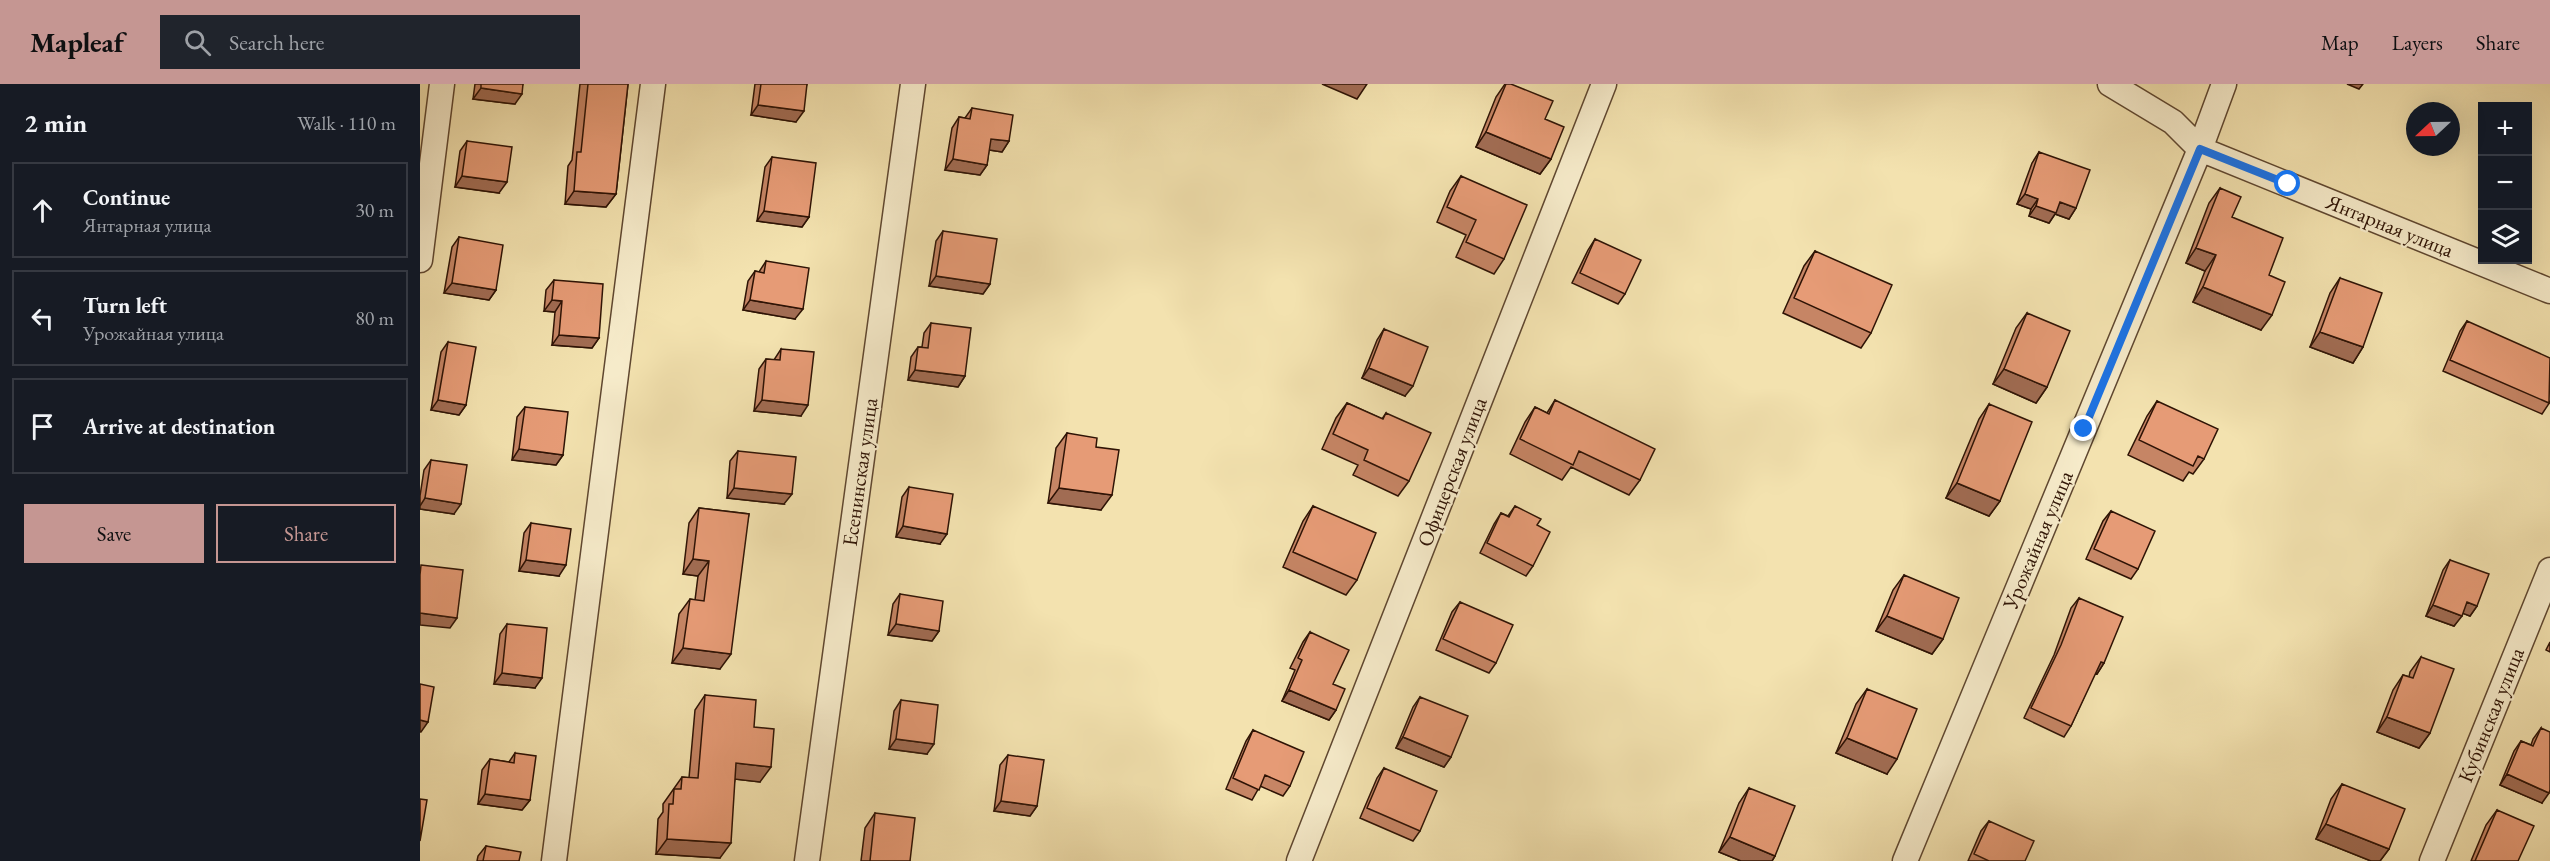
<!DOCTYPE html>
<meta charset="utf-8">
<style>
body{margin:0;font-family:"EB Garamond",serif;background:#20242c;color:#f1f3f6}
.controls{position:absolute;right:18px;top:18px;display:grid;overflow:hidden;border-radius:0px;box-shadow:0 6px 24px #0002}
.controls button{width:54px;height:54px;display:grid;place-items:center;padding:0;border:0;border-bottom:2px solid #363941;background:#171b24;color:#f1f3f6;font:30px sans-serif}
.compass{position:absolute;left:1986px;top:18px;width:54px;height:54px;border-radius:50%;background:#171b24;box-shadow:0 6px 24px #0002;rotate:248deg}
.stop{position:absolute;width:18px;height:18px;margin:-14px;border:4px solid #1a73e8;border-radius:50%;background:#fff}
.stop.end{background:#1a73e8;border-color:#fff;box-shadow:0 2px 6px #0008}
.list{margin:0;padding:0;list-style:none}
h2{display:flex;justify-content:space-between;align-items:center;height:78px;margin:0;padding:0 24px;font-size:26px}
h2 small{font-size:20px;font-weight:400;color:#9ea1a6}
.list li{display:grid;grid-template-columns:39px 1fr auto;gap:18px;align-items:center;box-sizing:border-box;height:96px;margin:0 12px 12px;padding:0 12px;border:2px solid #363941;border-radius:0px}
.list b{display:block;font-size:22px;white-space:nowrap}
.list p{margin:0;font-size:20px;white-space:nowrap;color:#9ea1a6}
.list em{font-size:20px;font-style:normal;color:#9ea1a6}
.actions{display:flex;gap:12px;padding:18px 24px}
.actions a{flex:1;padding:14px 0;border:2px solid #c59692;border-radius:0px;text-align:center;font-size:21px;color:#c59692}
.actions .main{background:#c59692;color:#111}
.icon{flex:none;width:33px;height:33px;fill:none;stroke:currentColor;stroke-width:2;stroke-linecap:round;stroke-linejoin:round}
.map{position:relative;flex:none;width:2130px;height:777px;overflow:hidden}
header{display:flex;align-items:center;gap:36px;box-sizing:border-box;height:84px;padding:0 30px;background:#c59692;color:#111}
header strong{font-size:28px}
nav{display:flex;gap:33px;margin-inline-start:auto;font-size:21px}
.search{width:420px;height:54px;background:#20242c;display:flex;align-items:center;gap:15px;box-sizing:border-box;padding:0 21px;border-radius:0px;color:#9ea1a6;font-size:22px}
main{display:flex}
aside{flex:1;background:#171b24}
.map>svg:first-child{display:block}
</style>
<header>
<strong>Mapleaf</strong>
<div class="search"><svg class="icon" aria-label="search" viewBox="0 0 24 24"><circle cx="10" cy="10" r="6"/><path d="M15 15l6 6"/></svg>Search here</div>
<nav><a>Map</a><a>Layers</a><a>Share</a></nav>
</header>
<main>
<aside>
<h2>2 min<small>Walk · 110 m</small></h2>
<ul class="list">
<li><svg class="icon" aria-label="ahead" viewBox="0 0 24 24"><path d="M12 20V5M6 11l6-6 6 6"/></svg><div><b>Continue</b><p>Янтарная улица</p></div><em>30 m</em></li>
<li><svg class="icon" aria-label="left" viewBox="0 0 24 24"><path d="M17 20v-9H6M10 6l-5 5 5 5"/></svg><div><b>Turn left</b><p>Урожайная улица</p></div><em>80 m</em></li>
<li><svg class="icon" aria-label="arrive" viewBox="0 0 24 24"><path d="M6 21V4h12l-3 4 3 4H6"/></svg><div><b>Arrive at destination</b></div></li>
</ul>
<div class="actions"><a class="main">Save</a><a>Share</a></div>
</aside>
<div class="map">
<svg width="2130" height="777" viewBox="0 0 2130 777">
<rect width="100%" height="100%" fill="#f3e2af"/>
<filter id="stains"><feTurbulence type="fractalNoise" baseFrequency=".00333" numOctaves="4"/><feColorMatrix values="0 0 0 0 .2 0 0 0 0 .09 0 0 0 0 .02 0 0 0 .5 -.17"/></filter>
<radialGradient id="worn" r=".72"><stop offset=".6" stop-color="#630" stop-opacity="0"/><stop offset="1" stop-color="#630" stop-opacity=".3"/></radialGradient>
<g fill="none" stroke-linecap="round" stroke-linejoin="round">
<g stroke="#5f4730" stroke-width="27">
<path id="minor" d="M 1690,0 L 1753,38 L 1780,65 L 2130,207
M 0,176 L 22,0
M 134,777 L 233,0
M 387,777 L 493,0
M 879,777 L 1184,0
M 1485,777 L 1780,65 L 1804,0
M 2012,777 L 2130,486"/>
</g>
<use href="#minor" stroke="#f7eccb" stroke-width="24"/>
</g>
<path fill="#c68565" stroke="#2e1305" stroke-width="1.5" d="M 55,0 L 103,0 L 95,20 L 53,15 Z
M 160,0 L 208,0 L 196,110 L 186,123 L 145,120 L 148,82 L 152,76 Z
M 335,0 L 387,0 L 376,38 L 331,31 Z
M 1085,0 L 1091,0 L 1125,35 L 1131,75 L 1120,90 L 1056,63 L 1076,13 Z
M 552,24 L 589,57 L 582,68 L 569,66 L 567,81 L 560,91 L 525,86 L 532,44 L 539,33 L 545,34 Z
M 47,57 L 79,109 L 35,103 L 40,67 Z
M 1619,68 L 1656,124 L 1649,135 L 1635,130 L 1629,139 L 1609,132 L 1611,125 L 1597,120 L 1612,79 Z
M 352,73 L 389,133 L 382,143 L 337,137 L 345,83 Z
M 1041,92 L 1084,175 L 1074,190 L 1036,173 L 1046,151 L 1017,138 L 1030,107 Z
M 1800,104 L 1812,133 L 1849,191 L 1841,246 L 1773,218 L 1785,187 L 1766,179 L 1789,119 Z
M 523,147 L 570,200 L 563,210 L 509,202 L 516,157 Z
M 39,153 L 76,206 L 69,216 L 24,209 L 32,163 Z
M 1175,155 L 1205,210 L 1198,220 L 1152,199 L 1168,166 Z
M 1395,167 L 1451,249 L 1441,264 L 1363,229 L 1384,182 Z
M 346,177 L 375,235 L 323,226 L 328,197 L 335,187 L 339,188 Z
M 1920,194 L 1943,263 L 1933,279 L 1890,263 L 1910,209 Z
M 134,196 L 179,254 L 172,264 L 132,261 L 135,228 L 124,227 L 126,206 Z
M 1607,229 L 1627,303 L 1616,319 L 1573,300 L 1596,244 Z
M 2047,237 L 2130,318 L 2122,330 L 2023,287 L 2040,247 Z
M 511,239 L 545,292 L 538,303 L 488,296 L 491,273 L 498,263 L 502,263 L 504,249 Z
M 964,245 L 985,312 L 942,294 L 957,256 Z
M 28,258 L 46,321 L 39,331 L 11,326 L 21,268 Z
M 361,265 L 381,332 L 334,327 L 339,285 L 346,275 L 354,276 Z
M 1135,316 L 1220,396 L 1209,411 L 1151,383 L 1142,396 L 1090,370 L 1105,338 L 1115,323 L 1127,329 Z
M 1737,317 L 1784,375 L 1773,390 L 1769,388 L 1763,397 L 1708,371 L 1727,332 Z
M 927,319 L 962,335 L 966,329 L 989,397 L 978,412 L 933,391 L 938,381 L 902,365 L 916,334 Z
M 1569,320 L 1580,417 L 1569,432 L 1526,414 L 1559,335 Z
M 105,323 L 143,371 L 136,381 L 92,376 L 97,333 Z
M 647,349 L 676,363 L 681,426 L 628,419 L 636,364 Z
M 318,367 L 364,420 L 307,414 L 310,377 Z
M 11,376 L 34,430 L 0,425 L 0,412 L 4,386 Z
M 489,403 L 520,460 L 476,453 L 482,413 Z
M 893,422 L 937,496 L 926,511 L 863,483 L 883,437 Z
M 1095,422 L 1117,441 L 1113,482 L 1106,492 L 1060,469 L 1074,440 L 1081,429 L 1088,432 Z
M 279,424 L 329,430 L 300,585 L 252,579 L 259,530 L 270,515 L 275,516 L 278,492 L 263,490 L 269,439 Z
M 1691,427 L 1718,485 L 1711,495 L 1666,475 L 1683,437 Z
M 111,439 L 139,492 L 99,487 L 104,449 Z
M 2030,476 L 2057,522 L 2050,532 L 2043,529 L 2034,542 L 2006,532 L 2023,486 Z
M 1484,491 L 1523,555 L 1512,570 L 1456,547 L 1473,506 Z
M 480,510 L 519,547 L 512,557 L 468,551 L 473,520 Z
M 1659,514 L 1684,579 L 1677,590 L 1675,589 L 1651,642 L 1644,653 L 1604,634 L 1634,571 L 1651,524 Z
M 1040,518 L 1076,579 L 1069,589 L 1016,566 L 1032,528 Z
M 87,540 L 115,604 L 74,600 L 80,550 Z
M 890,548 L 916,626 L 909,636 L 862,617 L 875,586 L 870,584 L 883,558 Z
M 2130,558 L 2130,568 L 2126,566 Z
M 2001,573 L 2010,649 L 1999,664 L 1957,648 L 1973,606 L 1983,591 L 1989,593 L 1990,588 Z
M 1447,605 L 1467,690 L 1416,669 L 1436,620 Z
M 285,611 L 334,643 L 340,698 L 315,695 L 300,774 L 236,770 L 238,735 L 243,728 L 243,720 L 262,693 L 269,694 L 275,626 Z
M 1000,613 L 1031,673 L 1024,683 L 976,664 L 993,623 Z
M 481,616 L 507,670 L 469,665 L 474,627 Z
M 2121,644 L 2122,719 L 2080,701 L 2094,667 L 2101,657 L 2111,661 L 2113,655 Z
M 833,646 L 870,702 L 863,712 L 840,702 L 832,716 L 806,705 L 826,657 Z
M 95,669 L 110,716 L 102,726 L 58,720 L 62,686 L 70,675 L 89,678 Z
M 588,671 L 617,722 L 610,732 L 574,727 L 580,681 Z
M 964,684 L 1000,747 L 993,757 L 940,734 L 957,694 Z
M 1922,700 L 1969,765 L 1960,777 L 1951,777 L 1896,755 L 1911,715 Z
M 1329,704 L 1355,772 L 1352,777 L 1321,777 L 1299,768 L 1319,719 Z
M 2077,726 L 2098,777 L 2051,777 L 2066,741 Z
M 455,729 L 490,777 L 441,777 L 445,744 Z
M 1569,737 L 1605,777 L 1548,777 L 1561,747 Z
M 66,762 L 99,777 L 57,777 L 58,772 Z"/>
<path fill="#a16c53" stroke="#2e1305" stroke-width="1.5" d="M 902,0 L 947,0 L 937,15 Z
M 1927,0 L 1943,0 L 1939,5 Z
M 61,4 L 102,10 L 95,20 L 53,15 Z
M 338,21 L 384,27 L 376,38 L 331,31 Z
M 1066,48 L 1131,75 L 1120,90 L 1056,63 Z
M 571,55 L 589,57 L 582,68 L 563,65 Z
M 533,75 L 567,81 L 560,91 L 525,86 Z
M 42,92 L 87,98 L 79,109 L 35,103 Z
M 154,107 L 196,110 L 186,123 L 145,120 Z
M 1605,110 L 1618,115 L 1611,125 L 1597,120 Z
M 1640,118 L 1656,124 L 1649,135 L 1635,130 L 1629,139 L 1609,132 L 1616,122 Z
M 344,127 L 389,133 L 382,143 L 337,137 Z
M 1776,164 L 1796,171 L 1785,187 L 1766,179 Z
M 516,192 L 570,200 L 563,210 L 509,202 Z
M 32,199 L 76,206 L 69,216 L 24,209 Z
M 1783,203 L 1852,231 L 1841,246 L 1773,218 Z
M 132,216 L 142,217 L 135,228 L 124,227 Z
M 330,216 L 383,225 L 375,235 L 323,226 Z
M 1900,248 L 1943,263 L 1933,279 L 1890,263 Z
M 139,251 L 179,254 L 172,264 L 132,261 Z
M 949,284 L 993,302 L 985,312 L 942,294 Z
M 1584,285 L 1627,303 L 1616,319 L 1573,300 Z
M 495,286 L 545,292 L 538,303 L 488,296 Z
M 18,316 L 46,321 L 39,331 L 11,326 Z
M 342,316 L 388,321 L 381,332 L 334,327 Z
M 99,365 L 143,371 L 136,381 L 92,376 Z
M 1537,399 L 1580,417 L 1569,432 L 1526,414 Z
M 314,404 L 372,410 L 364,420 L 307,414 Z
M 639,404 L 692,411 L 681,426 L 628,419 Z
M 5,414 L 41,420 L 34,430 L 0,425 L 0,422 Z
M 483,442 L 527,450 L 520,460 L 476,453 Z
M 273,475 L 289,477 L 278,492 L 263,490 Z
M 106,476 L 146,481 L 139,492 L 99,487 Z
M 2047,518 L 2057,522 L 2050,532 L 2039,528 Z
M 2013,521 L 2042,532 L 2034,542 L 2006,532 Z
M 0,529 L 37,534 L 30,544 L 0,541 Z
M 1467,532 L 1523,555 L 1512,570 L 1456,547 Z
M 476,540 L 519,547 L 512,557 L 468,551 Z
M 263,564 L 311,570 L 300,585 L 252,579 Z
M 1681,578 L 1684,579 L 1677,590 L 1673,588 Z
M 82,589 L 122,594 L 115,604 L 74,600 Z
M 869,606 L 916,626 L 909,636 L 862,617 Z
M 1967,633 L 2010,649 L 1999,664 L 1957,648 Z
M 0,636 L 8,638 L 1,648 L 0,648 Z
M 983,653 L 1031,673 L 1024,683 L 976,664 Z
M 1427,654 L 1477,675 L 1467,690 L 1416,669 Z
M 476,655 L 514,660 L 507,670 L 469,665 Z
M 316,679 L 351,683 L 340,698 L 305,694 Z
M 2087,690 L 2129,709 L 2122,719 L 2080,701 Z
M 65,710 L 110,716 L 102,726 L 58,720 Z
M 581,717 L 617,722 L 610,732 L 574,727 Z
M 1906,740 L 1969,765 L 1960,777 L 1951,777 L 1896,755 Z
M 1310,753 L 1355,772 L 1352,777 L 1321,777 L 1299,768 Z
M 247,755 L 311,759 L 300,774 L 236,770 Z"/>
<path fill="#e69b76" stroke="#2e1305" stroke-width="1.5" d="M 61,0 L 103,0 L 102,10 L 61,4 Z
M 168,0 L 208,0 L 196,110 L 154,107 L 157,68 L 161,68 Z
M 341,0 L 387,0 L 384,27 L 338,21 Z
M 1086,0 L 1091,0 L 1133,17 L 1125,35 L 1144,43 L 1131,75 L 1066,48 Z
M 552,24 L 593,31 L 589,57 L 571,55 L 567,81 L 533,75 L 539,33 L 550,35 Z
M 47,57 L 92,63 L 87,98 L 42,92 Z
M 1619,68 L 1670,86 L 1656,124 L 1640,118 L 1636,129 L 1616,122 L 1618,115 L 1605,110 Z
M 352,73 L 396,79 L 389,133 L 344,127 Z
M 1041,92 L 1107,121 L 1084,175 L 1046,158 L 1056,136 L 1027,123 Z
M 1800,104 L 1821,113 L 1812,133 L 1863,154 L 1849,191 L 1865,198 L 1852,231 L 1783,203 L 1796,171 L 1776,164 Z
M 523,147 L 577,155 L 570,200 L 516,192 Z
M 39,153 L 83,161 L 76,206 L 32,199 Z
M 1175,155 L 1221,176 L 1205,210 L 1160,189 Z
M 1395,167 L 1472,201 L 1451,249 L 1374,214 Z
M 346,177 L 389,184 L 383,225 L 330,216 L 335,187 L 344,189 Z
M 1920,194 L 1962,209 L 1943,263 L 1900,248 Z
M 134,196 L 183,200 L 179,254 L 139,251 L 142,217 L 132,216 Z
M 1607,229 L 1650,247 L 1627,303 L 1584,285 Z
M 2047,237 L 2130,274 L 2129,319 L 2030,276 Z
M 511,239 L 551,244 L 545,292 L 495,286 L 498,263 L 508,264 Z
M 964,245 L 1008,263 L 993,302 L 949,284 Z
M 28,258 L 56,263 L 46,321 L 18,316 Z
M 361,265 L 394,268 L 388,321 L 342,316 L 346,275 L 360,276 Z
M 1135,316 L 1235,365 L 1220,396 L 1159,367 L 1153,381 L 1100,355 L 1115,323 L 1129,330 Z
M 1737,317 L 1798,345 L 1784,375 L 1778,372 L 1773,382 L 1719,356 Z
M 927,319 L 963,335 L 966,329 L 1011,349 L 989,397 L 944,376 L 948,366 L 913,350 Z
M 1569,320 L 1612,338 L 1580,417 L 1537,399 Z
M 105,323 L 148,328 L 143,371 L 99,365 Z
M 647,349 L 677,354 L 676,363 L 699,366 L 692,411 L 639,404 Z
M 318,367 L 376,373 L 372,410 L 314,404 Z
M 11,376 L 47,381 L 41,420 L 5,414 Z
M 489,403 L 533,410 L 527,450 L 483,442 Z
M 893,422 L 956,449 L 937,496 L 873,468 Z
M 1095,422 L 1121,435 L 1117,441 L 1130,448 L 1113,482 L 1067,459 L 1081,429 L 1089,433 Z
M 279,424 L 329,430 L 311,570 L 263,564 L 270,515 L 284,517 L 289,477 L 273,475 Z
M 1691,427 L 1735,447 L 1718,485 L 1674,465 Z
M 111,439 L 151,445 L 146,481 L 106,476 Z
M 2030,476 L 2069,490 L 2057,522 L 2047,518 L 2042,532 L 2013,521 Z
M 1,481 L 43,486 L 37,534 L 0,529 L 0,491 Z
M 1484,491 L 1539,514 L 1523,555 L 1467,532 Z
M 480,510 L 523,517 L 519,547 L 476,540 Z
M 1659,514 L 1703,533 L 1684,579 L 1681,578 L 1651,642 L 1611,624 L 1641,561 Z
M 1040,518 L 1093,541 L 1076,579 L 1023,555 Z
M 87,540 L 127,544 L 122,594 L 82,589 Z
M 890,548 L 929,566 L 913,600 L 925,605 L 916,626 L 869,606 L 882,576 L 878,574 Z
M 2001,573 L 2034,585 L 2010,649 L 1967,633 L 1983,591 L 1993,594 Z
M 0,600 L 14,603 L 8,638 L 0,636 Z
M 1447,605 L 1497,625 L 1477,675 L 1427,654 Z
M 285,611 L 336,616 L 334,643 L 354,645 L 351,683 L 316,679 L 311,759 L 247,755 L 249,720 L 253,720 L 254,705 L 261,705 L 262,693 L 278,694 Z
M 1000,613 L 1048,632 L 1031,673 L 983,653 Z
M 481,616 L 518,621 L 514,660 L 476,655 Z
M 2121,644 L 2130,648 L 2130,706 L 2129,709 L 2087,690 L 2101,657 L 2113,662 Z
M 833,646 L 884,668 L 870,702 L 845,691 L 839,706 L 813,694 Z
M 95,669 L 116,672 L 110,716 L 65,710 L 70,675 L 94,679 Z
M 588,671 L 624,676 L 617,722 L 581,717 Z
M 964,684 L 1017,707 L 1000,747 L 947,724 Z
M 1922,700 L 1985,725 L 1969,765 L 1906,740 Z
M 1329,704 L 1375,722 L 1355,772 L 1310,753 Z
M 0,715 L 7,716 L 0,757 Z
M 2077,726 L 2114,742 L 2098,777 L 2055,777 Z
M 455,729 L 495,734 L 490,777 L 450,777 Z
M 1569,737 L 1614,757 L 1605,777 L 1569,777 L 1554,770 Z
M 66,762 L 101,768 L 99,777 L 63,777 Z"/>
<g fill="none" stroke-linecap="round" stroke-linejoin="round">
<path stroke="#1a73e8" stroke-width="8" d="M 1664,345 L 1780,65 L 1868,100"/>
</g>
<g text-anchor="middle" stroke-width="4.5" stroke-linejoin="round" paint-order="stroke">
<g font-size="21" fill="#2e1305" stroke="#f7eccb">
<text transform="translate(1970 142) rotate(22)" y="7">Янтарная улица</text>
<text transform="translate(440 388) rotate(-82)" y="7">Есенинская улица</text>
<text transform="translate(1032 388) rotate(-69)" y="7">Офицерская улица</text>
<text transform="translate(1618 456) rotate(-67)" y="7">Урожайная улица</text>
<text transform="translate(2071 631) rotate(-68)" y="7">Кубинская улица</text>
</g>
</g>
<rect width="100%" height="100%" filter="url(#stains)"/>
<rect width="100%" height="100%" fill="url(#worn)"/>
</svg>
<div class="controls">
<button>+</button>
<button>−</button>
<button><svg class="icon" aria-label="layers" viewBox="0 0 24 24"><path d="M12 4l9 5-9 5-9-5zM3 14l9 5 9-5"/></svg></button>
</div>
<svg class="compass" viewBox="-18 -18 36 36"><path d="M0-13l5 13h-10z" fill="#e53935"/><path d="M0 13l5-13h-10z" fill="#9ea1a6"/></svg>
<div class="stop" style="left:1868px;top:100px"></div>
<div class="stop end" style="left:1664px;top:345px"></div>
</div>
</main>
